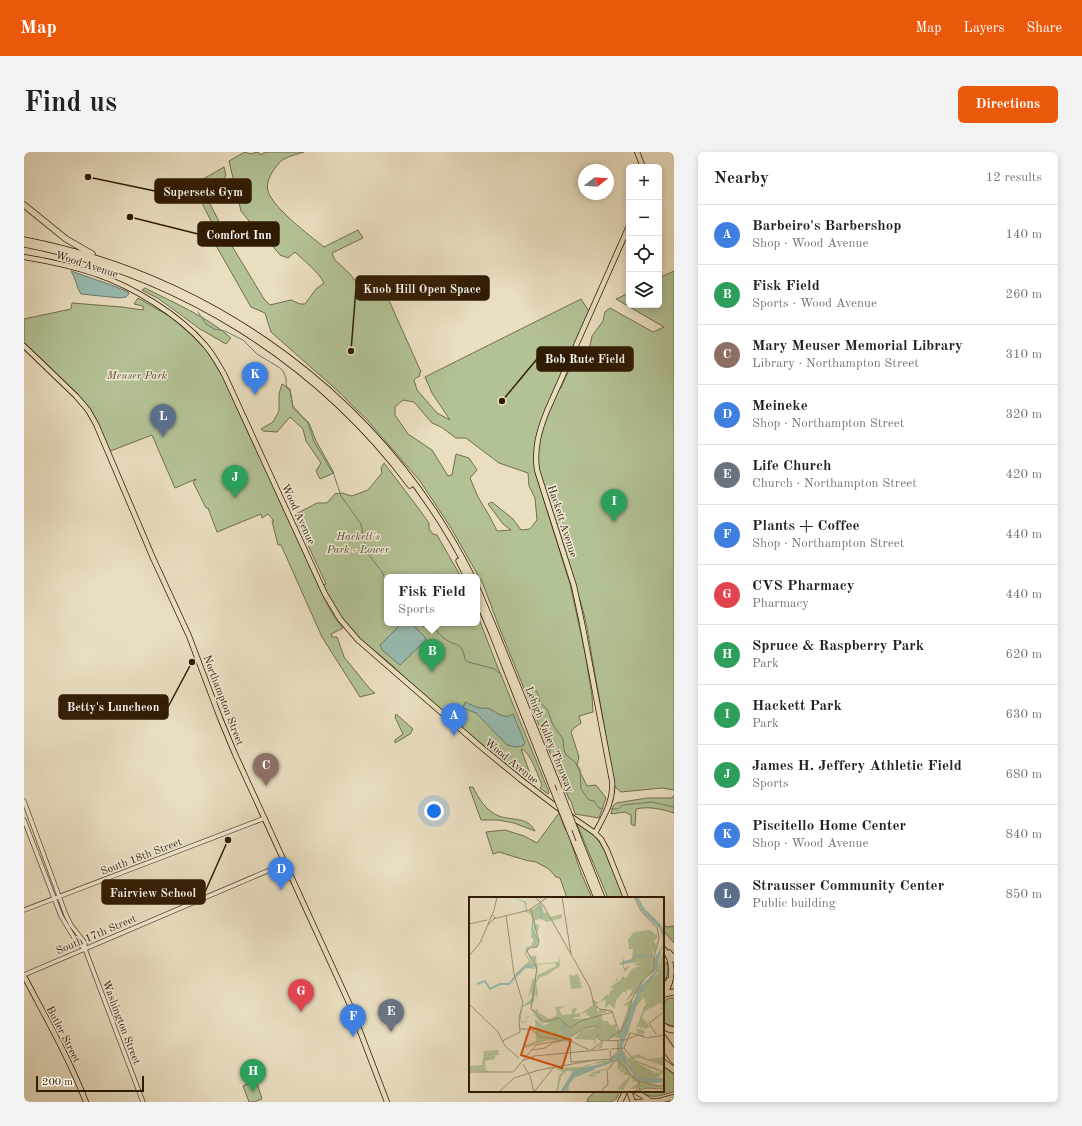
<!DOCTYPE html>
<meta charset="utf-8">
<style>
body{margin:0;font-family:"Old Standard TT",serif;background:#f2f2f2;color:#222}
.controls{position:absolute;right:12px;top:12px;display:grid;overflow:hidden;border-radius:6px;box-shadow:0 2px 6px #0003}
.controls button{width:36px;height:36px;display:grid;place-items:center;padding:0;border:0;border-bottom:1px solid #e0e0e0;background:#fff;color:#222;font:20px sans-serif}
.compass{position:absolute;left:554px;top:12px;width:36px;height:36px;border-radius:50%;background:#fff;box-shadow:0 2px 6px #0003;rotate:73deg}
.scale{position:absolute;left:12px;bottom:10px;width:108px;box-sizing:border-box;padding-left:4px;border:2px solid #301b03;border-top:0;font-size:11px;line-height:14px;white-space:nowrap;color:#301b03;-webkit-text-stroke:3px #f1ead6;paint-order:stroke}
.you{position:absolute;left:410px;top:659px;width:14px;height:14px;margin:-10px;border:3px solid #fff;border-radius:50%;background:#1a73e8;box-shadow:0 0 0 6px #1a73e833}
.badge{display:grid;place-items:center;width:26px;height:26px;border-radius:50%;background:#ea580c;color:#fff;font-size:13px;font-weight:700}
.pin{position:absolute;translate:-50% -33px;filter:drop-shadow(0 1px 2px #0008)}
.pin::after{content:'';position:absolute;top:21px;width:14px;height:12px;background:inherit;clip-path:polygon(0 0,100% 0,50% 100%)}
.popup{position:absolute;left:360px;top:422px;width:96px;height:52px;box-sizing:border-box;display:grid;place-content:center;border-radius:6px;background:#fff;filter:drop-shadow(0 1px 3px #0005);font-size:13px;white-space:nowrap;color:#767676}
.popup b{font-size:15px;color:#222}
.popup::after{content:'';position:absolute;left:50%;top:100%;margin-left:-8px;border:8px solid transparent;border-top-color:#fff}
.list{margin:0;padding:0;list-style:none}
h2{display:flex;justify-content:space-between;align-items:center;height:52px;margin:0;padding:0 16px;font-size:17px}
h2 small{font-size:13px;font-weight:400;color:#767676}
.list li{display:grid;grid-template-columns:26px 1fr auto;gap:12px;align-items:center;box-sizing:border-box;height:60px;padding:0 16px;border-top:1px solid #e0e0e0}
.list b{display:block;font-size:15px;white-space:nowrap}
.list p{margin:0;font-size:13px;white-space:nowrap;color:#767676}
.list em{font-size:13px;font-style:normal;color:#767676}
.icon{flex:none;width:22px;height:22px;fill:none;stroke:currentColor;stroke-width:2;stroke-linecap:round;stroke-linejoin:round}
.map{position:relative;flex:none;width:650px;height:950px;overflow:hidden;border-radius:6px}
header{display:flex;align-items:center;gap:24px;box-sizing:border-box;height:56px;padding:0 20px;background:#ea580c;color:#fff}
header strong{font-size:19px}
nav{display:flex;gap:22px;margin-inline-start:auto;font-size:14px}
.intro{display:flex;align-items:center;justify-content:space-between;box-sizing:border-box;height:96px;padding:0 24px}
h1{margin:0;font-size:28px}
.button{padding:10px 18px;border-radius:6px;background:#ea580c;color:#fff;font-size:14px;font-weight:700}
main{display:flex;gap:24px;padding:0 24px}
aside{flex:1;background:#fff;border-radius:6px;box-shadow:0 2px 6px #0003}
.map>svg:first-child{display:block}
</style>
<header>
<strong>Map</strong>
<nav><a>Map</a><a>Layers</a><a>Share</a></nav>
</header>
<div class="intro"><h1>Find us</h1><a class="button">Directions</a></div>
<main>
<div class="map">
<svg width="650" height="950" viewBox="0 0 650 950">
<rect width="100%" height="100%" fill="#e9dec0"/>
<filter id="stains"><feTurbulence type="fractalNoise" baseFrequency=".005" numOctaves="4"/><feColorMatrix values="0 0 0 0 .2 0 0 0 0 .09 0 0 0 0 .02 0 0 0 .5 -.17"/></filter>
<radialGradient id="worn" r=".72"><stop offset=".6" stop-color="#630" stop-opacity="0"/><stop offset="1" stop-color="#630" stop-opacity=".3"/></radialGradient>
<path fill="#b3c295" stroke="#726e4c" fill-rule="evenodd" d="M 221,0 L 226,2 L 234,0 L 236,3 L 242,0 L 280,0 C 274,2 265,4 260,7 C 251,13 241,29 244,39 C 249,56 285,83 300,95 L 334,78 L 339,86 L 308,101 L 311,108 L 326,122 L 338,137 L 359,135 L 397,220 L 395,222 L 396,224 L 392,226 L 390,228 L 393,238 L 413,261 L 426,268 L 408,241 L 401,225 L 557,147 L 566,161 L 534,235 L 537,236 L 552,202 L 563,208 L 568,184 L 579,169 L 581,160 L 586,156 L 629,180 L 640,175 L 592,147 L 605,141 L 605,153 L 635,153 L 635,126 L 650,119 L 650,638 L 638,636 L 597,640 L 591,635 C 583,592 576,549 568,505 C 564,482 561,456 550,434 L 513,318 L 511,320 L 546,432 L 561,501 L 568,544 L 569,560 L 555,564 L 557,571 L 550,576 L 547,580 L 555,605 L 553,614 L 563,634 L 572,633 L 582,646 L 575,666 L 551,662 L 547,649 L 545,647 L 477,480 L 459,432 L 427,376 L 396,329 L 345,270 L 316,241 L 247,180 L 241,161 L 227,155 L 182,76 L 181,72 L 188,71 L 169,33 L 200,15 L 202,24 L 186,39 L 183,46 L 205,89 L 240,147 L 246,153 L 267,148 L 276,152 L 281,152 L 292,137 L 300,131 C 295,120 280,109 271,100 L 264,106 L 256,103 L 247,92 L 236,83 L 217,59 L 205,9 ZM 379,248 L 390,250 L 408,271 L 417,275 L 432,286 L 442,286 L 463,302 L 475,311 L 504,321 L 505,334 L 511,346 L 513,368 L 506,377 L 497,378 L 489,367 L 468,350 L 464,352 L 479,372 L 487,378 L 473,379 L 466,365 L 454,345 L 446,326 L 453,318 L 445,306 L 432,302 L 428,323 L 424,324 L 408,298 L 384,282 L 371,263 L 371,255 Z
M 121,136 C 150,151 182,164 207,186 L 202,192 L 176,177 L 135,147 L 118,138 Z
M 114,146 L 147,165 L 170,185 L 184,200 L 195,217 L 215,258 L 301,448 L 311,466 L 319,476 L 307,482 L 308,485 L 313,485 L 320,505 L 346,537 L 351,541 L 336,545 L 298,485 L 257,393 L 254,393 L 248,369 L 250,369 L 244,362 L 238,366 L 237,362 L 193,380 L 184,356 L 182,356 L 169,330 L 172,328 L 172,327 L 151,336 L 128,283 L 84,300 L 75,278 L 59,252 L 0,194 L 0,167 L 47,157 L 48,151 L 98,155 L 119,158 L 119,154 L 110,152 Z
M 258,232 L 266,237 L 269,256 L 285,271 L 292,289 L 310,321 L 296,327 L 292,319 L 297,311 L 282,289 L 279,277 L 266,265 L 253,280 L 239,279 L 237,277 L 249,270 L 255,259 L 255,242 Z
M 360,311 L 392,353 L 405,371 L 405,377 L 409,382 L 413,383 L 437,425 L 363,425 L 363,471 L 453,471 L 453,462 L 472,511 L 525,640 L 524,642 L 516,636 L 518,633 C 514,624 506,599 497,597 L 511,635 C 482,613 454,589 426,566 C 407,549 387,533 370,515 C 357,503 342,493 330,481 C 317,467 308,450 299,433 L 302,432 L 270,363 L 293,351 L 303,351 L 311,342 L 318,341 L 328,344 L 344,338 L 358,321 L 357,316 Z
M 372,562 L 389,577 L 386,582 L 371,591 L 371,588 L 379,582 L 371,565 Z
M 445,635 L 449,635 C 455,647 462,659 475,664 C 488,669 503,664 511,679 L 490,671 L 474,668 L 457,668 Z
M 650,643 L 650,661 C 637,657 625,654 612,657 L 611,674 L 607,672 L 607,663 L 601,660 L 587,662 L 589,654 L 592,651 L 623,646 L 648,646 Z
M 535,661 L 541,677 L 543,678 L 557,721 L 568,746 L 543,746 L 536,726 L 532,725 L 525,717 L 512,710 L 501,708 L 475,700 L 469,702 L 462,680 L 481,678 L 500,684 L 513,691 Z
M 552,670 L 571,684 L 579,695 L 600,746 L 584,746 Z
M 639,773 L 643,775 L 650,774 L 650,791 L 639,778 Z
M 643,810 C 645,818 644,825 639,832 L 639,815 Z
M 645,846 L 650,846 L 650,874 L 642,872 L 639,870 L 639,850 Z
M 639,914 L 650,922 L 650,940 C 639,942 629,948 619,941 L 618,941 L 617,939 L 639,939 Z
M 232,928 L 238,947 L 230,950 L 225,950 L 219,934 Z
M 572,939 L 596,939 L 593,946 L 587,950 L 563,950 L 564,946 Z"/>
<path fill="#97bcb1" stroke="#6e7c6b" d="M 47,119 L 90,134 L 104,140 L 105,142 L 102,145 L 96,146 L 57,142 C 52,135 52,126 47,119 Z
M 378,471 L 387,471 L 401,485 L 402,488 L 376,513 L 358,498 L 356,493 Z
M 441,550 C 446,552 451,555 456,556 C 459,556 463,556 466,557 C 474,561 480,568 489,562 L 501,591 L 499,594 L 492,595 L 483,593 L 452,561 L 439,556 Z"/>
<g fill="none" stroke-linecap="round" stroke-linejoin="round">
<path stroke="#6e7c6b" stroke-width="1" d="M 174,160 L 182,172 L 190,177 L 201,179 L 219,188 L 233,202 L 256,216 L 259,219 L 262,226 L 262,232 L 263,236 L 266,239 L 269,254 L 284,271 L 290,290 L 310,323 L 317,344 L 337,372 L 342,399 L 358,420 L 363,432
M 394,471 L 400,475 L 408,474 C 413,478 415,483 420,486 C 432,496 438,488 441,508 L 444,510 L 471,517 L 478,524
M 507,534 C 514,538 515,544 516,551 L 523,557 L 529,573 L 539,587 L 540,598 L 542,603 L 551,610 L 556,617 L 557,637 L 565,648 L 570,649 L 575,656 L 579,657
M 587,657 L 594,657 L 599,653 L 628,650 L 650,655"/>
<g stroke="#5e4c32" stroke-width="5">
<path id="minor" d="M 0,649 L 42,763 L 47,773 L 61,791 L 61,797 L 119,950
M 0,668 L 37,764 L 52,789 L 61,797
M 0,758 L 241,666
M 0,823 L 262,711"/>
</g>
<g stroke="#301b03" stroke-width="6">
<path id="major" d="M 613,0 L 619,15
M 0,105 C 24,109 48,114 72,122 C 111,136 154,162 181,193 C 189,202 194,212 200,222 L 301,442 L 316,467 L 334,488 L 457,595 L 496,627 L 538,659
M 0,194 L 52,244 L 64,258 L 72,272 L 129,406 L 165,484 L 196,566 L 211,602 L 326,853 L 363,950
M 545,663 L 571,681 L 577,687 L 583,698 L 602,746
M 571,681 C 580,664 590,649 588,629 L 558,471 L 550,434 L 513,318 C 510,296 515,279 523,259 L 605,74
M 639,796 C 650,808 650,828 640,843
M 0,824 C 22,866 45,906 62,950
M 639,837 L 645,828
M 605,939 L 609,950
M 611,939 L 625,948
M 596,950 L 599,944 L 601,939
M 613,950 L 635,949 L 650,945
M 648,950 L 650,949"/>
</g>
<g stroke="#301b03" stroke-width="7">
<path id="highway" d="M 0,53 L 42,87 L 68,102
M 0,88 C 193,126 359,248 448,425
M 0,92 C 154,122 291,207 386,333
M 435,409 L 443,425
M 453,436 L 470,476 L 536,639
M 453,446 L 468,481 L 528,634
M 545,677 L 573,746
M 555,688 L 578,746
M 645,801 L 650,807
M 639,842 L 650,840
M 639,874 L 645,877 L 650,878
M 639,885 L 650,901
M 639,894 L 650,909
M 639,910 L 650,918"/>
</g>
<use href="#minor" stroke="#f1ead6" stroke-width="3.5"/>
<use href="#major" stroke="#e9dec0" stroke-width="4.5"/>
<use href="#highway" stroke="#e9dec0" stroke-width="5.5"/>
<g stroke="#301b03" stroke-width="7" stroke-linecap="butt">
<path id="highway-bridge" d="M 528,634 L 545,677
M 536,639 L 555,688"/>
</g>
<use href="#highway-bridge" stroke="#e9dec0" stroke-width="5.5"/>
</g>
<g text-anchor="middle" stroke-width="3" stroke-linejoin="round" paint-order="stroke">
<g font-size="11" fill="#301b03" stroke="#f1ead6">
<text transform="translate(63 112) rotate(18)" y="4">Wood Avenue</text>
<text transform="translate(275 362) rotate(65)" y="4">Wood Avenue</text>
<text transform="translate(539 369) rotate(72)" y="4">Hackett Avenue</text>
<text transform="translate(200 548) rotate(69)" y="4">Northampton Street</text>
<text transform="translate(526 587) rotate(68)" y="4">Lehigh Valley Thruway</text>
<text transform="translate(488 609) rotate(39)" y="4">Wood Avenue</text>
<text transform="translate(117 704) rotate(-21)" y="4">South 18th Street</text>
<text transform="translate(72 782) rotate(-23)" y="4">South 17th Street</text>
<text transform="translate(98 870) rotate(69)" y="4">Washington Street</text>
<text transform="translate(40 882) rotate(63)" y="4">Butler Street</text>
</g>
<g font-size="11" font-style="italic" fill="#574d2f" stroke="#f1ead6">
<text x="113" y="227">Meuser Park</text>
<text x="334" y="388">Hackett's<tspan x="334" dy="13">Park - Lower</tspan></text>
</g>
</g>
<g transform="translate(445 745)">
<rect width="195" height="195" fill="#e9dec0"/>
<path d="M 72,6 L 75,16 L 77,15 L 81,20 L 93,17 L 93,21 L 78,25 L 72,22 L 66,23 L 66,27 L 70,28 L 69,34 L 66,35 L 62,18 L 58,14 L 63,13 ZM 63,29 L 69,43 L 68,49 L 61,50 L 57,57 L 67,72 L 57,71 L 50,78 L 46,77 L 60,64 L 56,57 L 57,50 L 62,49 L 64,44 L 64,41 L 62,41 ZM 181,33 L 189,39 L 185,44 L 188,50 L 184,56 L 185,65 L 185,60 L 187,61 L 185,75 L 173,83 L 176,82 L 168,97 L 167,95 L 156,105 L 164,92 L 158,93 L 158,98 L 157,95 L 154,95 L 147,103 L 146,112 L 140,107 L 137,111 L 136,111 L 137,102 L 126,108 L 130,109 L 128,110 L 129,116 L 132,110 L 131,112 L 137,113 L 136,116 L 132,116 L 134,124 L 139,124 L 141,128 L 147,127 L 147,133 L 151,133 L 159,111 L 158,108 L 153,109 L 162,102 L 164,106 L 167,98 L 152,140 L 154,132 L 150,139 L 148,138 L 144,141 L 139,140 L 140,145 L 138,142 L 134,144 L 133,151 L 128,152 L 134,145 L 129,141 L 131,132 L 126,129 L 113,132 L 99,142 L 101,142 L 101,146 L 96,144 L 85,147 L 88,143 L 77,144 L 56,151 L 56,145 L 57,148 L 67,144 L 66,122 L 75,129 L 80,126 L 74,125 L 62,112 L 67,113 L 68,111 L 70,116 L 81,122 L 88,118 L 86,110 L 97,109 L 90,112 L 93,118 L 103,117 L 103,112 L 106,111 L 108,112 L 105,117 L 111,116 L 111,120 L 106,120 L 104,122 L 119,121 L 121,119 L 117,118 L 118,115 L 111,117 L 124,108 L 123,102 L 130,106 L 137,98 L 141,98 L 140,95 L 145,91 L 140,90 L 145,88 L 144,85 L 146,87 L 149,84 L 146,83 L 148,81 L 150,85 L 154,79 L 157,81 L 163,72 L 171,69 L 166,68 L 165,67 L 172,65 L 155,67 L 155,71 L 161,69 L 156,75 L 154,71 L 153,59 L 155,64 L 163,63 L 164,52 L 160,52 L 159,42 L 165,35 ZM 195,52 L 191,59 L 190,63 L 193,71 L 191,62 L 195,54 L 195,113 L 191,112 L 194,110 L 191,106 L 176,114 L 173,120 L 181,130 L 177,132 L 173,130 L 172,133 L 171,129 L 169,130 L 168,132 L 175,133 L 176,137 L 170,137 L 167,133 L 175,109 L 177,109 L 175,100 L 166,111 L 159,137 L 154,143 L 165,112 L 174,92 L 171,95 L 171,92 L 189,76 L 190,60 ZM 73,58 L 67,59 L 68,67 L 89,65 L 88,70 L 90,59 L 91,69 L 78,78 L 71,80 L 67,86 L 69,96 L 67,102 L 66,89 L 66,100 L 65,97 L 62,106 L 56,108 L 63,101 L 62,94 L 58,103 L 64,81 L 67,84 L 69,78 L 87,69 L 86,66 L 69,68 L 68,73 L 62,59 ZM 100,77 L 103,79 L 109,77 L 113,91 L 102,92 ZM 129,130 L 126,150 L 125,143 L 105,142 L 113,133 ZM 150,140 L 151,157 L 139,165 L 131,167 L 133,166 L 123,167 L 101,178 L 103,174 L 97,174 L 96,180 L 96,175 L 92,180 L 89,195 L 87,195 L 90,178 L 94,175 L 86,171 L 112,170 L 135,163 L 140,164 L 149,155 ZM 153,149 L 159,161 L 169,157 L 179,162 L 195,160 L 195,169 L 171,161 L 162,162 L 186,176 L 194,175 L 188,181 L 195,181 L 180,182 L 169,179 L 162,172 ZM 29,153 L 30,158 L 26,158 L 26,162 L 16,164 L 17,173 L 22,175 L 0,174 L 0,169 L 13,168 L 15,154 ZM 148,160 L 153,160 L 162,177 L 183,186 L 188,184 L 195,185 L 182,187 L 195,189 L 195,191 L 166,192 L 169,190 L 164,192 L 161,192 L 169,186 L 165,184 L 161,186 L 164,183 L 162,180 L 154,193 L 148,192 L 161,179 L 154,177 L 157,174 L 150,176 L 152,172 L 149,173 L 148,164 L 137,173 L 131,174 L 131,177 L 125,176 L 124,179 L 127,177 L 127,180 L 119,179 L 124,175 L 139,171 ZM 119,173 L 119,175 L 109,177 L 102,182 L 106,181 L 99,188 L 100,195 L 94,195 L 107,175 Z" fill="#b3c295"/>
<path d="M 44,0 L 57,5 L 58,15 L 64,19 L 64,32 L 69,41 L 70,46 L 69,49 L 67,50 L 60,50 L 58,55 L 68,71 L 67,79 L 65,104 L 63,106 L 53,110 L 52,123 L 55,126 L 58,120 L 65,117 L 72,122 L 76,129 L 86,123 L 91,122 L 93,123 L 96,129 L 98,138 L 103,137 L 112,130 L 117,129 L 122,130 L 128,127 L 131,126 L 133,128 L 132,134 L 131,137 L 126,142 L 126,149 L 134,142 L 151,138 L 170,91 L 186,75 L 186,61 L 195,46 L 189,63 L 189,74 L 172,96 L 153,151 L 160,168 L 169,179 L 180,182 L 195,181 L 195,185 L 180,186 L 167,181 L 151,160 L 153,166 L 148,160 L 140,167 L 107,177 L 94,195 L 91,195 L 105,173 L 136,166 L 150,156 L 151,142 L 150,140 L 135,142 L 126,149 L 126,141 L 132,134 L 131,127 L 122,130 L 112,130 L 103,138 L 97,139 L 91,122 L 76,129 L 64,117 L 58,121 L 56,126 L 53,126 L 52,124 L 51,121 L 52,110 L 64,103 L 67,72 L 57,54 L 60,50 L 68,49 L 69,45 L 62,32 L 64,19 L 57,15 L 56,6 ZM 166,0 L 169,0 L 175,11 L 192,28 L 195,34 L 195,44 L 191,32 L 173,14 Z" fill="#97bcb1"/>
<path fill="none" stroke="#97bcb1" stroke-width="2" d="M 70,8 L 73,21M 151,67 L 163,63 L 167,58 L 183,60M 8,87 L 16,84 L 21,92 L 31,87 L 40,87 L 54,71 L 65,68M 96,195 L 102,181 L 124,172"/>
<path fill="none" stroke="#9f9074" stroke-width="1" d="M 66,0 L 74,8 L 107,66 L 121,91 L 125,108 L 131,112 L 143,114 L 150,135 L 141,140 L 140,143M 93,0 L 102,57M 62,12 L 70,45 L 68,50 L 61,51 L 58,54 L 68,71 L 62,112 L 75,125 L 90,121 L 101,131M 24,22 L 60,13 L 79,0M 0,27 L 18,23M 19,28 L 26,21 L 24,18M 0,59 L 11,46 L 25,13 L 28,0M 0,107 L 29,135 L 36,149 L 50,161M 101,131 L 112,124 L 143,115M 51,132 L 62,132 L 72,140 L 89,142M 187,137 L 180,126 L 195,115M 148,141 L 158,122 L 163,102 L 173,84 L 185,73 L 185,60 L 190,41 L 188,31 L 172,14 L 165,0M 92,142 L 96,141 L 120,153M 101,143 L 102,166M 33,144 L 51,135 L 50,121 L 54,106 L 45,77 L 37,18M 146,144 L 149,144 L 149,154 L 142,162 L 143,165 L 148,162 L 167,183 L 188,189 L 195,188M 155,151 L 166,164 L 195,175M 155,151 L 161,136 L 175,139M 142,152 L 155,151M 63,153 L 76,151 L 85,145M 122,153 L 134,145M 54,164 L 65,159 L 140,152M 102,165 L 142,162 L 141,153M 54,167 L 61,179 L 65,195M 0,175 L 44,175 L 67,148 L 99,142 L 114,132 L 126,129 L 130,132 L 128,140 L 132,144 L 156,143 L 169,138 L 178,141 L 195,138M 171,184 L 169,189 L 172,195M 30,195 L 45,181 L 70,173 L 126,163M 65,195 L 85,170M 132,195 L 139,187 L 138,174 L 143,168M 162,195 L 178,191 L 195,192"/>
<path fill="#d6530b" fill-opacity="0.15" stroke="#d6530b" stroke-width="2" d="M 61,130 L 102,143 L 93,171 L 52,158 Z"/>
<rect width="195" height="195" fill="none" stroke="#301b03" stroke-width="2"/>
</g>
<path fill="none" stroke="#301b03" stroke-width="1.5" d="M64 25L131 39M106 65L174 82M327 199L332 136M478 249L513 207M168 510L144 555M204 688L181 740"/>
<g fill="#301b03" stroke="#f1ead6" stroke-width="1.5">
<circle cx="64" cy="25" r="4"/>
<circle cx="106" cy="65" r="4"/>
<circle cx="327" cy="199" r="4"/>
<circle cx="478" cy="249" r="4"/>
<circle cx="168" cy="510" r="4"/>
<circle cx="204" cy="688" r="4"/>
</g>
<g fill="#301b03" stroke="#301b03" stroke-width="1.5">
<rect x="131" y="27" width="96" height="24" rx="4"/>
<rect x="174" y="70" width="81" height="24" rx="4"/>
<rect x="332" y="124" width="133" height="24" rx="4"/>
<rect x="513" y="195" width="96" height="24" rx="4"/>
<rect x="35" y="543" width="109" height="24" rx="4"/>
<rect x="78" y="728" width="103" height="24" rx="4"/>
</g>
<g font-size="12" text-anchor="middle" font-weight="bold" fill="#fff">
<text x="179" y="44">Supersets Gym</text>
<text x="215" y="87">Comfort Inn</text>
<text x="398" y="141">Knob Hill Open Space</text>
<text x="561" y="211">Bob Rute Field</text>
<text x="89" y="559">Betty's Luncheon</text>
<text x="129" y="745">Fairview School</text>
</g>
<rect width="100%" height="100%" filter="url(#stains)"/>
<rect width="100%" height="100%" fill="url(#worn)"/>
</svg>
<div class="controls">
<button>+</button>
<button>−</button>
<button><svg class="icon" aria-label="locate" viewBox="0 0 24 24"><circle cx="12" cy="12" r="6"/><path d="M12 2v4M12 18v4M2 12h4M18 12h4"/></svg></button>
<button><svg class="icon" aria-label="layers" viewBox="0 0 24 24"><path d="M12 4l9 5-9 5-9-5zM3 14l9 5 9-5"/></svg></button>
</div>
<svg class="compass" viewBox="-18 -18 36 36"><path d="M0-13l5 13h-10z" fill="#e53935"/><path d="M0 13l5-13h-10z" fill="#767676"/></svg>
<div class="scale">200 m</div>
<div class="you"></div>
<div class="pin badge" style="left:430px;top:584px;background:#3f7fe0">A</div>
<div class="pin badge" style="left:408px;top:520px;background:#2e9e5b">B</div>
<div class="popup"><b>Fisk Field</b>Sports</div>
<div class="pin badge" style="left:242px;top:634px;background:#8d6e63">C</div>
<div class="pin badge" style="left:257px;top:738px;background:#3f7fe0">D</div>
<div class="pin badge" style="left:367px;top:880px;background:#6b7280">E</div>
<div class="pin badge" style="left:329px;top:885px;background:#3f7fe0">F</div>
<div class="pin badge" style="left:277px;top:860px;background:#e0444e">G</div>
<div class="pin badge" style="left:229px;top:940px;background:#2e9e5b">H</div>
<div class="pin badge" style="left:590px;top:370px;background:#2e9e5b">I</div>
<div class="pin badge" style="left:211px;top:346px;background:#2e9e5b">J</div>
<div class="pin badge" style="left:231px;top:243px;background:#3f7fe0">K</div>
<div class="pin badge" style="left:139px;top:285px;background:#5c6f8a">L</div>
</div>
<aside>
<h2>Nearby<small>12 results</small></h2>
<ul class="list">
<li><span class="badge" style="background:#3f7fe0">A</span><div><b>Barbeiro's Barbershop</b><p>Shop · Wood Avenue</p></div><em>140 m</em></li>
<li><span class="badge" style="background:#2e9e5b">B</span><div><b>Fisk Field</b><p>Sports · Wood Avenue</p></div><em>260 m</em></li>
<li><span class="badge" style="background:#8d6e63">C</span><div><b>Mary Meuser Memorial Library</b><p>Library · Northampton Street</p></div><em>310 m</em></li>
<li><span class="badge" style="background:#3f7fe0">D</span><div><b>Meineke</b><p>Shop · Northampton Street</p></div><em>320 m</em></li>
<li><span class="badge" style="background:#6b7280">E</span><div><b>Life Church</b><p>Church · Northampton Street</p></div><em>420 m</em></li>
<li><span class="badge" style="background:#3f7fe0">F</span><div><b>Plants + Coffee</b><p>Shop · Northampton Street</p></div><em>440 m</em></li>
<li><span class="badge" style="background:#e0444e">G</span><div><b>CVS Pharmacy</b><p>Pharmacy</p></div><em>440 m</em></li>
<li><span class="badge" style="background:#2e9e5b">H</span><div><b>Spruce &amp; Raspberry Park</b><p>Park</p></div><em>620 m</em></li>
<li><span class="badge" style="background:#2e9e5b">I</span><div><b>Hackett Park</b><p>Park</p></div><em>630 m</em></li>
<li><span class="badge" style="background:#2e9e5b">J</span><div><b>James H. Jeffery Athletic Field</b><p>Sports</p></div><em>680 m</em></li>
<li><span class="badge" style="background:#3f7fe0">K</span><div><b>Piscitello Home Center</b><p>Shop · Wood Avenue</p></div><em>840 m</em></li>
<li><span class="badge" style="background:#5c6f8a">L</span><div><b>Strausser Community Center</b><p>Public building</p></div><em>850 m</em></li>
</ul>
</aside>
</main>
